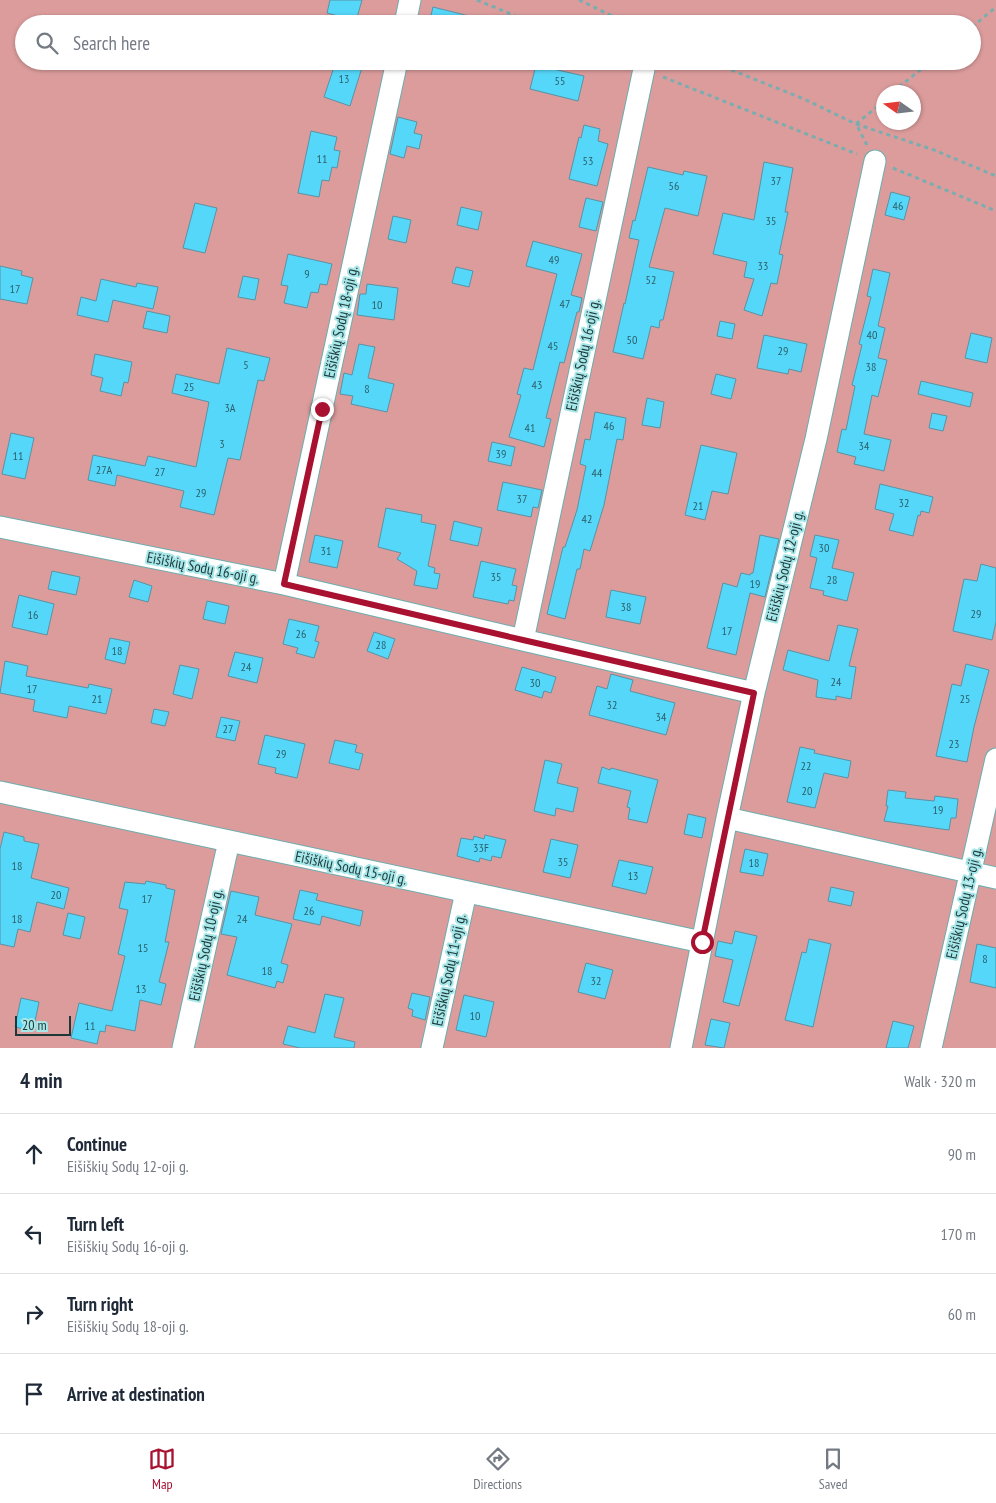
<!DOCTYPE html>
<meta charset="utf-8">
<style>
body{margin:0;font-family:"PT Sans Narrow",sans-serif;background:#f6f6f7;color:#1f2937}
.compass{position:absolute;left:876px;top:85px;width:45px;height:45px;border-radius:50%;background:#fff;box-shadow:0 1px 4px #0004;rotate:284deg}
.scale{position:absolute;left:15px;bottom:12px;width:56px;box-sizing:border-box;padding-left:5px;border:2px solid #1e3839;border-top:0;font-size:14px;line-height:18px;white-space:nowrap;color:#1e3839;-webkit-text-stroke:4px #a6e7e9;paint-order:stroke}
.stop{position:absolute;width:15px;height:15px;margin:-11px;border:4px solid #a81130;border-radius:50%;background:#fff}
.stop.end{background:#a81130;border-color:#fff;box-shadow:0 1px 5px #0008}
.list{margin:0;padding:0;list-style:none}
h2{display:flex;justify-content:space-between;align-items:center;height:65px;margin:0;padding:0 20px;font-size:21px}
h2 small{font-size:16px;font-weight:400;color:#747a83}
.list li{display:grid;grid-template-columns:32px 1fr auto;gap:15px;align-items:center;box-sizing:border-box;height:80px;padding:0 20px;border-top:1px solid #e0e1e3}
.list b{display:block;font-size:19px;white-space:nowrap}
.list p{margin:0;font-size:16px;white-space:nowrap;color:#747a83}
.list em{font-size:16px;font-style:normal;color:#747a83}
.icon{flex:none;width:28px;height:28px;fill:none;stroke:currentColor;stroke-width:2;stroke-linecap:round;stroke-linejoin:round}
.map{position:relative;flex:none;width:996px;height:1048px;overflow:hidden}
.search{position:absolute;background:#fff;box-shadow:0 1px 4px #0004;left:15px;right:15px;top:15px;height:55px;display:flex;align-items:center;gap:12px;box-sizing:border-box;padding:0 18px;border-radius:28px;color:#747a83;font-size:19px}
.sheet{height:385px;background:#fff}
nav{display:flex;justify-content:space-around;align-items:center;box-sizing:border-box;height:70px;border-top:1px solid #e0e1e3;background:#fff;font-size:14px;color:#747a83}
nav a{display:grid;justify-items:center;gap:2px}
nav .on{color:#a81130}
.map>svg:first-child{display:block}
</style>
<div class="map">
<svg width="996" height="1048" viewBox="0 0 996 1048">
<rect width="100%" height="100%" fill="#a6e7e9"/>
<path fill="#dc9c9c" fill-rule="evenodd" d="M 0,0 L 996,0 L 996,1048 L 0,1048 ZM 24,24 L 972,24 L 972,61 L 24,61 ZM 884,92 L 914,92 L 914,122 L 884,122 Z"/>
<path fill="#55d7fa" stroke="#5992a3" d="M 330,0 L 362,0 L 356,21 L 327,13 Z
M 433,7 L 477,18 L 476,24 L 429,24 Z
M 336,61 L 364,61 L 350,106 L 324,97 Z
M 537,61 L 555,61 L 553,69 L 584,76 L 578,101 L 530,89 Z
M 398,117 L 417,122 L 414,133 L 422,135 L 419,149 L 407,146 L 404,158 L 390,154 Z
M 584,125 L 600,129 L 598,141 L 608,144 L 597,186 L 569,179 L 579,137 L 581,138 Z
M 311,131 L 337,137 L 334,150 L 340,151 L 337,168 L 332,167 L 329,181 L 322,180 L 319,197 L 298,193 Z
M 764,162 L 793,168 L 785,212 L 788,212 L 779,254 L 783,255 L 777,284 L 771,283 L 762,316 L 744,310 L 754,279 L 744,277 L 747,262 L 713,254 L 723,213 L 754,220 Z
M 648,167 L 683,175 L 684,171 L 707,176 L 698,216 L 665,208 L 649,267 L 674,272 L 663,320 L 660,320 L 659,328 L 651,326 L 643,359 L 613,352 L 624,303 L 625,304 L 639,240 L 629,238 L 633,220 L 635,221 Z
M 891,192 L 910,197 L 904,220 L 885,215 Z
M 586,198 L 603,202 L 596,231 L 579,227 Z
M 195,203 L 217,208 L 205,253 L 183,248 Z
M 461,207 L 482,212 L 478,230 L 457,225 Z
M 393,216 L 411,220 L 406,243 L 388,239 Z
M 533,241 L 582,254 L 571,295 L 582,298 L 579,312 L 577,312 L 564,363 L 560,362 L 546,418 L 551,419 L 544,447 L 509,437 L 521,395 L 517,394 L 524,368 L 533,370 L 557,274 L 526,266 Z
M 288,254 L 332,264 L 327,285 L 320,284 L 318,293 L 311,292 L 307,308 L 284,303 L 288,286 L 281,285 Z
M 0,266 L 22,271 L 21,275 L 33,278 L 27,304 L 0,299 Z
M 456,267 L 473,271 L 469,287 L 452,283 Z
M 873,269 L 890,273 L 878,326 L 885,328 L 878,358 L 887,360 L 878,397 L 872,395 L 864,434 L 891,440 L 884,471 L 854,464 L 856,457 L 837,452 L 842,429 L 846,430 L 855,386 L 852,385 L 862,345 L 859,344 L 871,297 L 867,296 Z
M 243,276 L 259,279 L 255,300 L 238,297 Z
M 101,279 L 136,287 L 137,283 L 158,287 L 153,309 L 113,300 L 108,322 L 77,315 L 81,297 L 96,301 Z
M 367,284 L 398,288 L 394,320 L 357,315 L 360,294 L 366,294 Z
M 147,311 L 170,316 L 167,333 L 143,328 Z
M 720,321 L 735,324 L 732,339 L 717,336 Z
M 971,333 L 992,338 L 987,363 L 965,358 Z
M 764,335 L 807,344 L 801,372 L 789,369 L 788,374 L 757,368 Z
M 359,344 L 375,347 L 368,378 L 394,384 L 387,412 L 351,404 L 353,396 L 340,394 L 344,373 L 352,375 Z
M 227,348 L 270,358 L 264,381 L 258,380 L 240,460 L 228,458 L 214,515 L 180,507 L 184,491 L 117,475 L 115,486 L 88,480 L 93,455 L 145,466 L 148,456 L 196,467 L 209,402 L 172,393 L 176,374 L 219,384 Z
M 95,354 L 132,362 L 128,383 L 124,382 L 121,396 L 100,391 L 103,378 L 91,375 Z
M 716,374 L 736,379 L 731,399 L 711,394 Z
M 921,381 L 973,393 L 970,407 L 918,394 Z
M 647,398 L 664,402 L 660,428 L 642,425 Z
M 595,412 L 626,418 L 623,440 L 617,439 L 604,505 L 590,551 L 584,549 L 580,569 L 577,569 L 565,619 L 547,614 L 563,547 L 565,547 L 577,510 L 586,466 L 580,464 L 585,439 L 590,440 Z
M 932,413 L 947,416 L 943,431 L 929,428 Z
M 11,433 L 34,438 L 25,479 L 2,474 Z
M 492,442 L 515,447 L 511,466 L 488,461 Z
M 701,445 L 737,453 L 728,494 L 712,491 L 705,520 L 685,515 Z
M 503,482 L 542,490 L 538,508 L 533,507 L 531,517 L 497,510 Z
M 880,484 L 933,497 L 929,513 L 921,511 L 920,516 L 918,515 L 913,536 L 889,530 L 894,514 L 875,509 Z
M 386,508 L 422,515 L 421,522 L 436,525 L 428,566 L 435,568 L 434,573 L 440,574 L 437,589 L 414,585 L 417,571 L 397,559 L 401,553 L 378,547 Z
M 454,521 L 482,528 L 478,546 L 450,540 Z
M 315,535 L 343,541 L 337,568 L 309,562 Z
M 760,535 L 779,539 L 765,597 L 750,593 L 736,655 L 707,648 L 723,583 L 737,587 L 741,573 L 750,575 L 751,573 L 753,573 Z
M 815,535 L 839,540 L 832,568 L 854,573 L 847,601 L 823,595 L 824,591 L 810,588 L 817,558 L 810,556 Z
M 481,561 L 516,569 L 512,585 L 517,586 L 514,601 L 509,600 L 508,604 L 473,597 Z
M 981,564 L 996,568 L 996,622 L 992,640 L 953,631 L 964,579 L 977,581 Z
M 52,571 L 80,577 L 76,595 L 48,589 Z
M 134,580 L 152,586 L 148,602 L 129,597 Z
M 611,590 L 646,597 L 640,624 L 606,617 Z
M 19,595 L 54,604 L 47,635 L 12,627 Z
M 207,601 L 229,606 L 225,624 L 203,619 Z
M 289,619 L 319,626 L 315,641 L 319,642 L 314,658 L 296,653 L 298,648 L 283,644 Z
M 838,625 L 858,629 L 849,666 L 856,667 L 851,699 L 836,696 L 836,700 L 816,697 L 818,680 L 783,670 L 788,650 L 829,661 Z
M 374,632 L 395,639 L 388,659 L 367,651 Z
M 110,638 L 130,642 L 125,664 L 105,659 Z
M 235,652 L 263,658 L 257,683 L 228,676 Z
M 5,661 L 28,666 L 26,676 L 88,688 L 89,684 L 112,689 L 106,714 L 69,706 L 67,718 L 33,711 L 35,700 L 0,693 Z
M 966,664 L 989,670 L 974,727 L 967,762 L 936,756 L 952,684 L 961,686 Z
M 180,665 L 199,669 L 192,699 L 173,694 Z
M 522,667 L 556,677 L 551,693 L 544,691 L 542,698 L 515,690 Z
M 611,674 L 633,680 L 630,691 L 675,703 L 666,735 L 589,715 L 597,686 L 607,689 Z
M 154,709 L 169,712 L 165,726 L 151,723 Z
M 221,717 L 240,721 L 235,741 L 216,737 Z
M 265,735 L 305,744 L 297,778 L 275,773 L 276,768 L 258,764 Z
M 335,740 L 357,745 L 355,752 L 363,754 L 359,770 L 329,763 Z
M 800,747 L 815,750 L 814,753 L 851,761 L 848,778 L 824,773 L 815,808 L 787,802 Z
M 545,760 L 562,764 L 557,783 L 578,788 L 573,812 L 556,808 L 555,816 L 534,811 Z
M 602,767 L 610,770 L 611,768 L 658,780 L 647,823 L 628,819 L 630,808 L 627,807 L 631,791 L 598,783 Z
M 888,790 L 906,792 L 905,798 L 934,801 L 935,796 L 958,799 L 956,818 L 951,818 L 949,830 L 884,821 L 888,806 L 886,806 Z
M 688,814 L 706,818 L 702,838 L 684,834 Z
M 4,832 L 24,837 L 24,841 L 39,844 L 31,878 L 69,888 L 64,909 L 37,902 L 30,932 L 18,929 L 14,947 L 0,944 L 0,849 Z
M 485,835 L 506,840 L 501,858 L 492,856 L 491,861 L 480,858 L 479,862 L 457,856 L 461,838 L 473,840 L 474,836 L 484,839 Z
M 551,839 L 578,845 L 570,878 L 543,872 Z
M 745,849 L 768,854 L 763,876 L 740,872 Z
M 619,860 L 653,867 L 646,894 L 612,886 Z
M 146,881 L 166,885 L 166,888 L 175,890 L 165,942 L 169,942 L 159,982 L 166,984 L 161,1005 L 140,1000 L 135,1031 L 106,1025 L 105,1032 L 100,1031 L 97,1044 L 71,1038 L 79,1003 L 112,1011 L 125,956 L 118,954 L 128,910 L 119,908 L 125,882 L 145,884 Z
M 831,887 L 854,892 L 851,906 L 828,901 Z
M 300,890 L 318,894 L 316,900 L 363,911 L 360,926 L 322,916 L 320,925 L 293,919 Z
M 231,891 L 259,897 L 255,915 L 292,924 L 281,963 L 288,965 L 283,983 L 277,981 L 275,988 L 227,975 L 237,937 L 221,934 Z
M 68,913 L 85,917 L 80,939 L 63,935 Z
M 735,931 L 757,936 L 739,1006 L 723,1002 L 733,960 L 715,956 L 718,941 L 732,944 Z
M 809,939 L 831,944 L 813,1027 L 785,1020 L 802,952 L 806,953 Z
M 977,944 L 996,948 L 996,988 L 970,982 Z
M 586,963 L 613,970 L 605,999 L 578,992 Z
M 412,993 L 430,997 L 425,1020 L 412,1016 L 413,1010 L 408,1008 Z
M 325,994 L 344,998 L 334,1037 L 355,1042 L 354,1048 L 300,1048 L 283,1044 L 288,1026 L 315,1033 Z
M 464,995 L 494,1002 L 486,1037 L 456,1030 Z
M 21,998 L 39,1002 L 33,1031 L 15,1027 Z
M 711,1019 L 730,1023 L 724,1048 L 705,1045 Z
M 893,1021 L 914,1026 L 908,1048 L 886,1048 Z"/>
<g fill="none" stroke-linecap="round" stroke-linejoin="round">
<g stroke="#6cacae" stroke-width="23">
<path id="street" d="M 405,24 L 410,0
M 0,527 L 284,584 L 523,640 L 754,693
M 284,584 L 397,61
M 523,640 L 644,69
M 0,792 L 702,942
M 727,818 L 996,878
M 183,1048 L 229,841
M 432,1048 L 466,892
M 681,1048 L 727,818 L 754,693 L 816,439 L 875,161
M 931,1048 L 996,759"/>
</g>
<path stroke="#79adaf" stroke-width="3" stroke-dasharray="4 4" stroke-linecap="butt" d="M 477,0 L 535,24
M 579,0 L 629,24
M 972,27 L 996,7
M 709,61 L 804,99 L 856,124 L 934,150 L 996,176
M 663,77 L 857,154
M 893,92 L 931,61
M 867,145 L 856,124 L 884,101
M 893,168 L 996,211"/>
<use href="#street" stroke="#fff" stroke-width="21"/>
</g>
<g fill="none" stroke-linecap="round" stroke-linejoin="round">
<path stroke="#a81130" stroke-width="6" d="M 322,409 L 284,584 L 523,640 L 754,693 L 702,942"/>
</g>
<g text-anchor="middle" stroke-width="4" stroke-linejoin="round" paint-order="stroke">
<g font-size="12" fill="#2c6069">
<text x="344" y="83">13</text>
<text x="560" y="85">55</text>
<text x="322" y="163">11</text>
<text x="588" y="165">53</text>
<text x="776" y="185">37</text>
<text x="674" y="190">56</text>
<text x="898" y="210">46</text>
<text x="771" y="225">35</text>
<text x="554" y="264">49</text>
<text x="763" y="270">33</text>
<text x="307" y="278">9</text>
<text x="651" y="284">52</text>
<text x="15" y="293">17</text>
<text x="565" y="308">47</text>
<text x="377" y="309">10</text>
<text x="872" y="339">40</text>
<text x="632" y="344">50</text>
<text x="553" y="350">45</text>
<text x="783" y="355">29</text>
<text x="246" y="369">5</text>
<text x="871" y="371">38</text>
<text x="537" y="389">43</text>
<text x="189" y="391">25</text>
<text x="367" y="393">8</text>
<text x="230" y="412">3A</text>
<text x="609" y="430">46</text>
<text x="530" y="432">41</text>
<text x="222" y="448">3</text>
<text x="864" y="450">34</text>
<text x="501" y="458">39</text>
<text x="18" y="460">11</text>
<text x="104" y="474">27A</text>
<text x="160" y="476">27</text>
<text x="597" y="477">44</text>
<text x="201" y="497">29</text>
<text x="522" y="503">37</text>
<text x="904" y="507">32</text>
<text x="698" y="510">21</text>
<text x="587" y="523">42</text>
<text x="824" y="552">30</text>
<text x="326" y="555">31</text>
<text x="496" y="581">35</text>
<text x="832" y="584">28</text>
<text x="755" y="588">19</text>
<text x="626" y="611">38</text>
<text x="976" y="618">29</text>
<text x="33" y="619">16</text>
<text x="727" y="635">17</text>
<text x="301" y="638">26</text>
<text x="381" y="649">28</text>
<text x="117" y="655">18</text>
<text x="246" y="671">24</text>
<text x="836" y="686">24</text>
<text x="535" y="687">30</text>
<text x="32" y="693">17</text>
<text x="97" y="703">21</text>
<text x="965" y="703">25</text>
<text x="612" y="709">32</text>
<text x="661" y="721">34</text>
<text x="228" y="733">27</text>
<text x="954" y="748">23</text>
<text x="281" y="758">29</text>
<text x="806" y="770">22</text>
<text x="807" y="795">20</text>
<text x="938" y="814">19</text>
<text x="481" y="852">33F</text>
<text x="563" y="866">35</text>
<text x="754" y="867">18</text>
<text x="17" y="870">18</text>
<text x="633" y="880">13</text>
<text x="56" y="899">20</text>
<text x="147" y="903">17</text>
<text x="309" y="915">26</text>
<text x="17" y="923">18</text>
<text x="242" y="923">24</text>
<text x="143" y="952">15</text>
<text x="985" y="963">8</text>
<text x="267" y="975">18</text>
<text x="596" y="985">32</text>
<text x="141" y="993">13</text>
<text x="475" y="1020">10</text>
<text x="90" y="1030">11</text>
</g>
<g font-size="15" fill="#1e3839" stroke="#a6e7e9">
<text transform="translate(341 322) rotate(-78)" y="5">Eišiškių Sodų 18-oji g.</text>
<text transform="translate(583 355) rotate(-78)" y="5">Eišiškių Sodų 16-oji g.</text>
<text transform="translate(785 566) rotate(-76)" y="5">Eišiškių Sodų 12-oji g.</text>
<text transform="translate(203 568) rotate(11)" y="5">Eišiškių Sodų 16-oji g.</text>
<text transform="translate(351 868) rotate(12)" y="5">Eišiškių Sodų 15-oji g.</text>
<text transform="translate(964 903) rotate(-77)" y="5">Eišiškių Sodų 13-oji g.</text>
<text transform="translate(206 945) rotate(-78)" y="5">Eišiškių Sodų 10-oji g.</text>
<text transform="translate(449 970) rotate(-78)" y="5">Eišiškių Sodų 11-oji g.</text>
</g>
</g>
</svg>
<svg class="compass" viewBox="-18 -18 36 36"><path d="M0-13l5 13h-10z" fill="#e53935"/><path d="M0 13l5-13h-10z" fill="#747a83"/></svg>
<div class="scale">20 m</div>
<div class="stop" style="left:702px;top:942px"></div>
<div class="stop end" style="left:322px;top:409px"></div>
<div class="search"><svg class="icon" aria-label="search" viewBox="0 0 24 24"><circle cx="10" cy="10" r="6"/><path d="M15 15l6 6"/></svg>Search here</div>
</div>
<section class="sheet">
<h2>4 min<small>Walk · 320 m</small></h2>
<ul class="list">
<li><svg class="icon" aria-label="ahead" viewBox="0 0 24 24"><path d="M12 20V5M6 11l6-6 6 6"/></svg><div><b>Continue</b><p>Eišiškių Sodų 12-oji g.</p></div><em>90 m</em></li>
<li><svg class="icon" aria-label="left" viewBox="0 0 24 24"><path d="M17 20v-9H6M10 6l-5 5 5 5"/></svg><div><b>Turn left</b><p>Eišiškių Sodų 16-oji g.</p></div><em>170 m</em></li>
<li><svg class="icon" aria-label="right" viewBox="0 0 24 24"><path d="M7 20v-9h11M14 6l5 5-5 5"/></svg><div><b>Turn right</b><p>Eišiškių Sodų 18-oji g.</p></div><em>60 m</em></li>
<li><svg class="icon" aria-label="arrive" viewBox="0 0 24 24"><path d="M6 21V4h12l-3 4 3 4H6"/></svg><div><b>Arrive at destination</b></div></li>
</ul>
</section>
<nav>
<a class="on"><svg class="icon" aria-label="map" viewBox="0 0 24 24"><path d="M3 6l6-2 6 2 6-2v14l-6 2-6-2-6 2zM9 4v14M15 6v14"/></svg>Map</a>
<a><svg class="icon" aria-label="directions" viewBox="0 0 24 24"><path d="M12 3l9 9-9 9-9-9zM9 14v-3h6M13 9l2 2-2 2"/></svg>Directions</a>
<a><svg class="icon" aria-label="saved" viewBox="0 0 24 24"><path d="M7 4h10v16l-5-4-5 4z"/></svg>Saved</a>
</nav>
